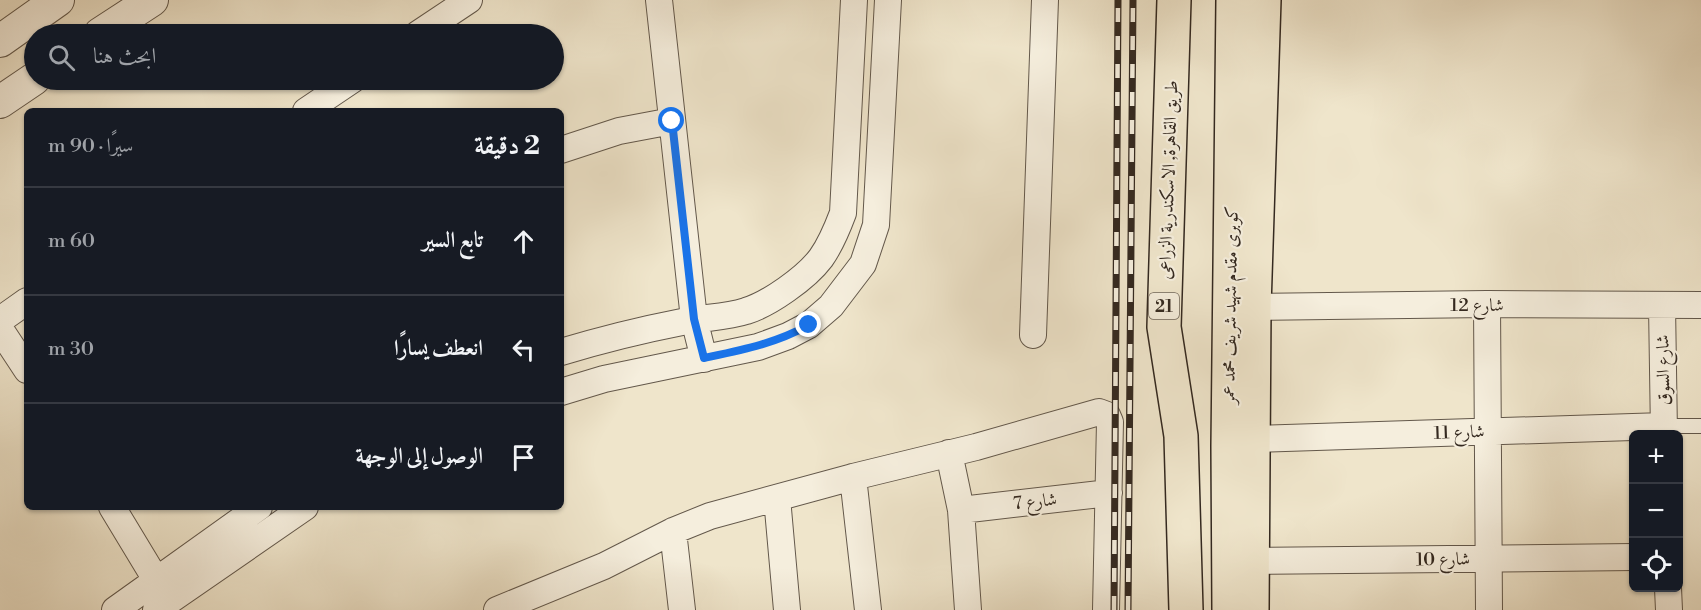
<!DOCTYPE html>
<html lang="ar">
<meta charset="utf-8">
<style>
body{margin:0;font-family:"Libre Bodoni",Amiri,serif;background:#242831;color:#f1f3f6;direction:rtl}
.controls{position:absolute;right:18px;bottom:18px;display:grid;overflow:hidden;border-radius:9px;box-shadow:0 2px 4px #0004}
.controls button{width:54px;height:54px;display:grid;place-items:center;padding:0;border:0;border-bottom:2px solid #363941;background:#171b24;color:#f1f3f6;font:30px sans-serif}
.stop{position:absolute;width:18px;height:18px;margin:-14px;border:4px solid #1a73e8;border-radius:50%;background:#fff}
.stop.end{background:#1a73e8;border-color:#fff;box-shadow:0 2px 6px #0008}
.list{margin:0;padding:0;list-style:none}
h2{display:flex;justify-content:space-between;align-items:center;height:78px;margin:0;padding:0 24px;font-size:26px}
h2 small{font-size:20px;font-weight:400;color:#9ea1a6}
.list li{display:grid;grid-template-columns:39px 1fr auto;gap:18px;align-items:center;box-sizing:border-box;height:108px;padding:0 24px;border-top:2px solid #363941}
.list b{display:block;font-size:22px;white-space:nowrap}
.list em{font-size:20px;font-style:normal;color:#9ea1a6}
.icon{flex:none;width:33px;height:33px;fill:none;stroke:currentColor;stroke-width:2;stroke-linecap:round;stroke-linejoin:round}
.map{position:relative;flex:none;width:1701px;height:610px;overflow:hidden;direction:ltr}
.search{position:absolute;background:#171b24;box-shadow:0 2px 4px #0004;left:24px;top:24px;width:540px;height:66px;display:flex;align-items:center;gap:15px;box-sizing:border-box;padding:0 21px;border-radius:33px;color:#9ea1a6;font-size:22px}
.panel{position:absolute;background:#171b24;box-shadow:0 2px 4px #0004;left:24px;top:108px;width:540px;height:402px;border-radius:9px;direction:rtl}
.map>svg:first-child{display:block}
</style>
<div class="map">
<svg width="1701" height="610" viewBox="0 0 1701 610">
<rect width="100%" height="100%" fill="#efe5cb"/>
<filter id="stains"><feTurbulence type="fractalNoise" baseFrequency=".00333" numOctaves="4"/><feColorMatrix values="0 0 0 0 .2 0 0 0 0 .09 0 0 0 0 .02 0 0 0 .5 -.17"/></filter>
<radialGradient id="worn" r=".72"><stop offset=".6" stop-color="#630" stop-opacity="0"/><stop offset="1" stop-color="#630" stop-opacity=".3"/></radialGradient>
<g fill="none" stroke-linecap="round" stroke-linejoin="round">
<g stroke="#63584b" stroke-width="16">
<path id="service" d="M 1664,426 L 1701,426"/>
</g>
<g stroke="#63584b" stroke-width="28">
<path id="minor" d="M 659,0 L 694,319 L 704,359
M 418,34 L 469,0
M 306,111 L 352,80
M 561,150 L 619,131 L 672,121
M 1487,304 L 1489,610
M 1662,305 L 1664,434
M 1254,307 L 1487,304 L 1701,305
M 0,320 L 27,301
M 0,329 L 27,370
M 1033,335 L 1045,0
M 561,352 C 601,340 641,330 682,322 C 703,317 725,318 746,311 C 769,304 806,278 821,258 C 831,244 837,229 843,213 L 854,0
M 561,392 L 604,379 L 758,347 L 788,336 L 809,325 L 831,306 L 863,264 L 876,225 L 888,0
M 1253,439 L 1664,426
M 949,453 L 961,510 L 968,610
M 853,477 L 868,610
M 777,498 L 787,610
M 112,507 L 164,593
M 961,510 L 1109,493
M 673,531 L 682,610
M 1253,561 L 1634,557
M 1668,588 L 1669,610
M 115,610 L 259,507
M 156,610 L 305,507
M 497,610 L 604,566 L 673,531 L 710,516 L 853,477 L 976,447 L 1099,412 L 1107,415 L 1110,422 L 1106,610"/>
</g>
<g stroke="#63584b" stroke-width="34">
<path id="tertiary" d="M 100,34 L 152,0
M 0,41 L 58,0
M 0,102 L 34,79"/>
</g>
<g stroke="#342920" stroke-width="36">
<path id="trunk" d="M 1174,0 L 1164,327 L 1181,436 L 1186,610
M 1229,610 L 1228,446 L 1233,0
M 1252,610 L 1254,307 L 1264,0"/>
</g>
<use href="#service" stroke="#f5eedd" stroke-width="14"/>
<use href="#minor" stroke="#f5eedd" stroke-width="26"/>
<use href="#tertiary" stroke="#f5eedd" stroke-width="32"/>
<use href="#trunk" stroke="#efe5cb" stroke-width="33"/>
<g stroke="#342920" stroke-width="7">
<path id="rail" d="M 1114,610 L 1118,0
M 1128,610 L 1133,0"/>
</g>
<use href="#rail" stroke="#f5eedd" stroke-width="4.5" stroke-dasharray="14" stroke-linecap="butt"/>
</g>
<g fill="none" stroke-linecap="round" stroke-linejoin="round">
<path stroke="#1a73e8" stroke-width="8" d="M 672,121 L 694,319 L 704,358 C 742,350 774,344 809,325"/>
</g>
<g text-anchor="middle" stroke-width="4.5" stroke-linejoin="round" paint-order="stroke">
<rect fill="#f5eedd" stroke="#6e6459" stroke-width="1.5" x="1149" y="293" width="30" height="26" rx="4.5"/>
<g font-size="16" font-weight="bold" fill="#342920">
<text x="1164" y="312">21</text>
</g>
<g font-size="18" fill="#342920" stroke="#f5eedd">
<text transform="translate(1168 180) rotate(-88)" y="6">طريق القاهرة, الاسكندرية الزراعى</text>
<text transform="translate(1230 305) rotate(-89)" y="6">كوبرى مقدم شهيد شريف محمد عمر</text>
<text x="1477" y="311">شارع 12</text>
<text transform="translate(1663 370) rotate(-91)" y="6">شارع السوق</text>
<text transform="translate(1459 432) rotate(-2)" y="6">شارع 11</text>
<text transform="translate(1035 501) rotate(-6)" y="6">شارع 7</text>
<text transform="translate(1443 559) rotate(-1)" y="6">شارع 10</text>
</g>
</g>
<rect width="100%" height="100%" filter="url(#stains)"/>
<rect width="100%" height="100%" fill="url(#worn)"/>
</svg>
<div class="controls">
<button>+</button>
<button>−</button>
<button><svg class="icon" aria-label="locate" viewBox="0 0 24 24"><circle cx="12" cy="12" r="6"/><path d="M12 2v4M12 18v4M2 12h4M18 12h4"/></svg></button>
</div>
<div class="stop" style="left:672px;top:121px"></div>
<div class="stop end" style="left:809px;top:325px"></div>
<div class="search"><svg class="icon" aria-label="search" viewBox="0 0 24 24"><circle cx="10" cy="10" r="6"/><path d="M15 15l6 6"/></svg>ابحث هنا</div>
<section class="panel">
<h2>2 دقيقة<small>سيرًا · 90 m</small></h2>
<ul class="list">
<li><svg class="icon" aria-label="ahead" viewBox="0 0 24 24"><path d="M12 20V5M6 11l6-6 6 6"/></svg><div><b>تابع السير</b></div><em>60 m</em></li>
<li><svg class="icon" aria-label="left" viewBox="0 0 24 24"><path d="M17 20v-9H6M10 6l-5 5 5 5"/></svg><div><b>انعطف يسارًا</b></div><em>30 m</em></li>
<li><svg class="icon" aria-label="arrive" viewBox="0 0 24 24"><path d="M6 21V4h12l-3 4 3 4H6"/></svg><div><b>الوصول إلى الوجهة</b></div></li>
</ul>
</section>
</div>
